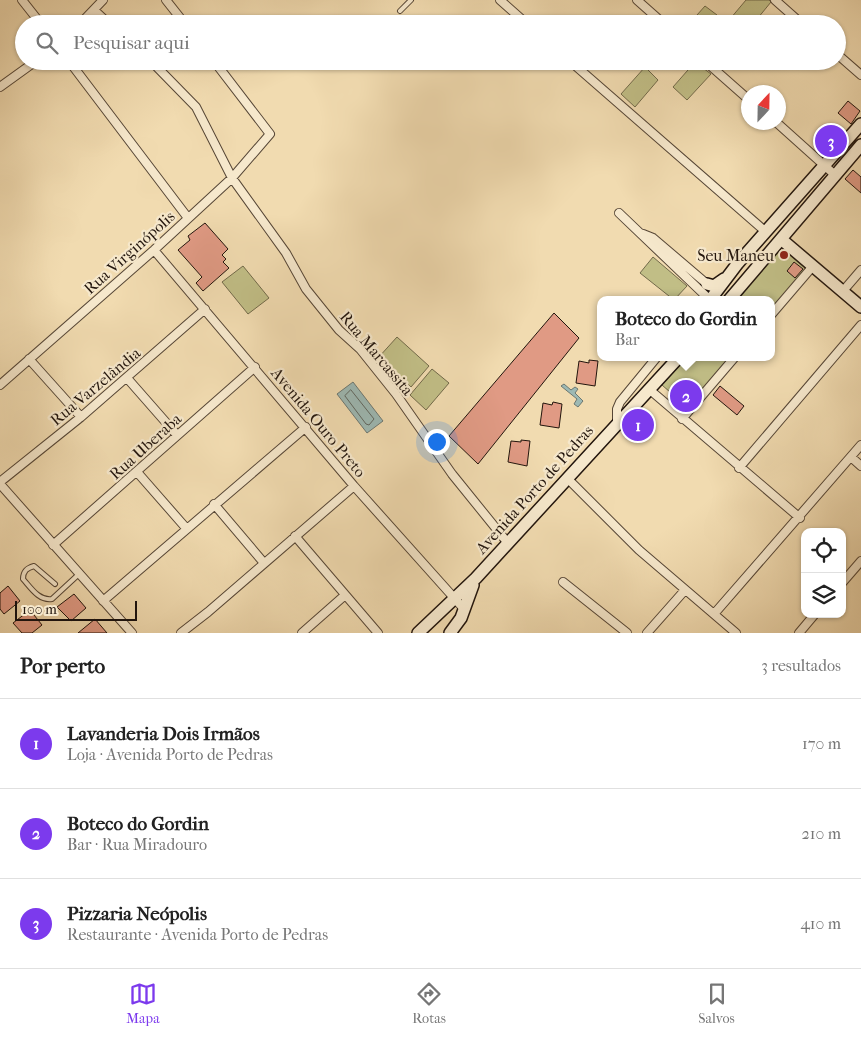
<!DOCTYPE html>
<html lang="pt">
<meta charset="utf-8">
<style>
body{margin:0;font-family:"IM FELL French Canon",serif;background:#f2f2f2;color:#222}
.controls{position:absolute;right:15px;bottom:15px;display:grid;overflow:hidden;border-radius:10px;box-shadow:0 1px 4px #0004}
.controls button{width:45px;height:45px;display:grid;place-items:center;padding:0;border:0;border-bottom:1px solid #e0e0e0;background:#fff;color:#222;font:25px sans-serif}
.compass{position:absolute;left:741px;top:85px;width:45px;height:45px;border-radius:50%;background:#fff;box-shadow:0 1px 4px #0004;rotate:22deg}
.scale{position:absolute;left:15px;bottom:12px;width:122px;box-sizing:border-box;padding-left:5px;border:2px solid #22150d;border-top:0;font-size:14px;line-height:18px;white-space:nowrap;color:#22150d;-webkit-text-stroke:4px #f6e8cc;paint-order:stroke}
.you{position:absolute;left:436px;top:441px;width:18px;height:18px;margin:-12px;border:4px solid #fff;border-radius:50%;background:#1a73e8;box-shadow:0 0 0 8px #1a73e833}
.badge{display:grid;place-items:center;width:32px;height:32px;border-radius:50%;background:#7c3aed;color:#fff;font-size:16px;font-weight:700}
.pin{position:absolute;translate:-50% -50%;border:2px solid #fff;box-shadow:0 1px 5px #0006}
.popup{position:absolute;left:597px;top:296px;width:178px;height:65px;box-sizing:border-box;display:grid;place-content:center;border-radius:10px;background:#fff;filter:drop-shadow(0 1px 4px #0005);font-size:16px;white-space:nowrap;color:#767676}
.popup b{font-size:19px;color:#222}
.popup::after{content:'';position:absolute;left:50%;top:100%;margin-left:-10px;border:10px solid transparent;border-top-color:#fff}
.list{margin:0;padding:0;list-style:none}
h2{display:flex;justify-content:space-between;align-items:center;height:65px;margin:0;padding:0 20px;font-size:21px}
h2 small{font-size:16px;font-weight:400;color:#767676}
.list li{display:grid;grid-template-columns:32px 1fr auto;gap:15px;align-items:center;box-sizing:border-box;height:90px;padding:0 20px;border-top:1px solid #e0e0e0}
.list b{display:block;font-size:19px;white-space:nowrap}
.list p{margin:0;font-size:16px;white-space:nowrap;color:#767676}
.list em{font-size:16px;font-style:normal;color:#767676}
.icon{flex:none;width:28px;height:28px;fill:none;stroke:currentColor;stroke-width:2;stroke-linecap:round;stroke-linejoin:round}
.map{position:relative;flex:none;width:861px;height:633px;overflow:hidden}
.search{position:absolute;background:#fff;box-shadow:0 1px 4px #0004;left:15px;right:15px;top:15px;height:55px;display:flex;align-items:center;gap:12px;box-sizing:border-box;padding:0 18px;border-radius:28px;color:#767676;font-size:19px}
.sheet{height:335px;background:#fff}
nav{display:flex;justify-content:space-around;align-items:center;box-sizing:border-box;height:70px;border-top:1px solid #e0e0e0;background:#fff;font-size:14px;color:#767676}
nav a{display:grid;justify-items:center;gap:2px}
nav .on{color:#7c3aed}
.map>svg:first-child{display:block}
</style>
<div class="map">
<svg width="861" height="633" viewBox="0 0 861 633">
<rect width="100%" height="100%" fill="#f1dbb0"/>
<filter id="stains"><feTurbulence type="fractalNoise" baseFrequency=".004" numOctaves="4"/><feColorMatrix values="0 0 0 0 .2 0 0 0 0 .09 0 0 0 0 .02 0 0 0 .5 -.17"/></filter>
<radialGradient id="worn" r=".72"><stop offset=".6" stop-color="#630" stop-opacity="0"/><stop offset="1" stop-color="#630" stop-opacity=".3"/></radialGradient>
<path fill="#c1be86" stroke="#726a4a" d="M 746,0 L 769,0 L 771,2 L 753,24 L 736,24 L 730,19 Z
M 705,6 L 717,15 L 710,24 L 689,24 Z
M 695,62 L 711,74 L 687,100 L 673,87 Z
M 645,67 L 658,80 L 635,107 L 621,94 Z
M 778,252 L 790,254 L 806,269 L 771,310 L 771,300 L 736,300 Z
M 653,257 L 687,286 L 674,300 L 640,273 Z
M 243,266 L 269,298 L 248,314 L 222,282 Z
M 397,337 L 429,366 L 411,387 L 378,358 Z
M 686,357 L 730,357 L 687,407 L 662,385 Z
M 432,369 L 449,383 L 426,410 L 410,395 Z"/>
<path fill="#9db9b4" stroke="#6c7771" d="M 353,382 L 383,421 L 367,433 L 337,394 Z
M 564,384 L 571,390 L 575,387 L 578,389 L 575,393 L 583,401 L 578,407 L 574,404 L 577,399 L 561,386 Z"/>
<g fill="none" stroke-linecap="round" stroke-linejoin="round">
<path stroke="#606760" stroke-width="1" d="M 351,390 L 374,419 L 369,425 L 366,424 L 345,396 Z"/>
</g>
<path fill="#e09a84" stroke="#22150d" d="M 848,101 L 860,111 L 851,124 L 838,113 Z
M 853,170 L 861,177 L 861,193 L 845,179 Z
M 205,223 L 228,249 L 222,255 L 226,259 L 223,262 L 229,268 L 203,291 L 196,283 L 202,277 L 178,250 L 190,240 L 188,236 Z
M 794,262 L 803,269 L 795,278 L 787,271 Z
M 554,313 L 579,338 L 478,464 L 449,436 Z
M 589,360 L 598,361 L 595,386 L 576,383 L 579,361 L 589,363 Z
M 720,386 L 744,406 L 737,415 L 713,395 Z
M 685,389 L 692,395 L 687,402 L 679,396 Z
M 553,402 L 562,404 L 559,428 L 540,425 L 543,403 L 552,405 Z
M 636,415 L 649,429 L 641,436 L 637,431 L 634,435 L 625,427 Z
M 521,440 L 530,441 L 527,466 L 508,462 L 511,441 L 521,442 Z
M 8,586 L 20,601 L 4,614 L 0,609 L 0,593 Z
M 74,594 L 86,608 L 71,621 L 57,607 Z
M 30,610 L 42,625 L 32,633 L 22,633 L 13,623 Z
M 95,619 L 107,633 L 78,633 Z"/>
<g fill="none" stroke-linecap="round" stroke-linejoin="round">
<g stroke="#564636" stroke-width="6">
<path id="lane" d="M 400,11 L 411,0
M 55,584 L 34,566 C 27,568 23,571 23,579 C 31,588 39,601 52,599 L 79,574"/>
</g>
<g stroke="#564636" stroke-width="10">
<path id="street" d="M 22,0 L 41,24
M 166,0 L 185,24
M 500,0 L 527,24
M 637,0 L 664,24
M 775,0 L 802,24
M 94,10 L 109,24
M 80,24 L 103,0
M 837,54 L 861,75
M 69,61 L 188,218
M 151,61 L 196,107 L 232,178 L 286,253 L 306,289 L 339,330 L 360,349 L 396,394 L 452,474 L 507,542
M 570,61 L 766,232
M 705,61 L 748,99
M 0,87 L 36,61
M 776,122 L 835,175
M 619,213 L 710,300
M 643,234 L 653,238 L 707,284
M 154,250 L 354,486 L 464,609
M 843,291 L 861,270
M 771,315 L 813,266
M 29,359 L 81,417
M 127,378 L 177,435
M 0,385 L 154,250 L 232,178 L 270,134 L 214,61
M 650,390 L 800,518
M 682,419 L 735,357
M 617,422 L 617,409 L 620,402 L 657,357
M 851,457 L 861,466
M 739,468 L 861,325
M 137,472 L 186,528
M 567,478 L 639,550 L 736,633
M 0,482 L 81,417 L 205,309
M 0,484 L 132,633
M 214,504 L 264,563
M 295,536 L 378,633
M 53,545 L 255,367
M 563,582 L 627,633
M 842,583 L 861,561
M 103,601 L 306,427
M 714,614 L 861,445
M 181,633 L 208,612 L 354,486
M 302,633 L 344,596
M 647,633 L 685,590
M 799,633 L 815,614"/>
</g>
<g stroke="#22150d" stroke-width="14">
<path id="secondary" d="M 781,239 L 861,307
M 707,284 L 714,286 L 724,279
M 710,300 L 738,263 L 861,124
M 729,300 L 861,145
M 418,633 L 476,578 L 679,357
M 450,633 L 461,618 L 473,585"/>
</g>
<use href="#lane" stroke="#f6e8cc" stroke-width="4"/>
<use href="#street" stroke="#f6e8cc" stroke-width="8"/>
<use href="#secondary" stroke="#f6e8cc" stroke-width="11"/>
</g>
<circle fill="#8f2418" stroke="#f6e8cc" stroke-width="2" cx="784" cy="255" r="5"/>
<g text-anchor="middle" stroke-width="4.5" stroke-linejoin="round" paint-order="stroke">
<g font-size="16" fill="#22150d" stroke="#f6e8cc">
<text transform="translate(129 252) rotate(-42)" y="6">Rua Virginópolis</text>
<text transform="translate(377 353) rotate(50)" y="6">Rua Marcassita</text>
<text transform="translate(95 386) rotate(-40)" y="6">Rua Varzelândia</text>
<text transform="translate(319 422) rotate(50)" y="6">Avenida Ouro Preto</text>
<text transform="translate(145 446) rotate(-42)" y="6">Rua Uberaba</text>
<text transform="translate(534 489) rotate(-48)" y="6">Avenida Porto de Pedras</text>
</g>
<g font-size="16" fill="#22150d" stroke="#f6e8cc" text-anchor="end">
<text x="774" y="261">Seu Maneu</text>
</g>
</g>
<rect width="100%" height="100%" filter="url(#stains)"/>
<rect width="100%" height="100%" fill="url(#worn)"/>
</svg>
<div class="controls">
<button><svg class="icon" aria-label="locate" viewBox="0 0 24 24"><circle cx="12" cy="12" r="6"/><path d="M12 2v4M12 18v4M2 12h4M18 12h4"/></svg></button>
<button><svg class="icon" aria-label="layers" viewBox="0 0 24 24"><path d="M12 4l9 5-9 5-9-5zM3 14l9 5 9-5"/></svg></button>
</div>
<svg class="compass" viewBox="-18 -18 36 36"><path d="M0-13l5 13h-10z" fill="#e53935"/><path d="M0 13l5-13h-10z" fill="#767676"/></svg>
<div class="scale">100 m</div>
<div class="you"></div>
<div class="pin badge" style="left:638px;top:425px">1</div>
<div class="pin badge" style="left:686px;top:396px">2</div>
<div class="popup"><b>Boteco do Gordin</b>Bar</div>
<div class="pin badge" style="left:831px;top:141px">3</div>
<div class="search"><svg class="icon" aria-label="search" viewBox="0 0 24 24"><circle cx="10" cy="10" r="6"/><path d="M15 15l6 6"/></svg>Pesquisar aqui</div>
</div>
<section class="sheet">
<h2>Por perto<small>3 resultados</small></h2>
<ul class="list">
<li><span class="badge">1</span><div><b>Lavanderia Dois Irmãos</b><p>Loja · Avenida Porto de Pedras</p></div><em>170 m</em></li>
<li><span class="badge">2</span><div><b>Boteco do Gordin</b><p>Bar · Rua Miradouro</p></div><em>210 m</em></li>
<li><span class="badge">3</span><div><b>Pizzaria Neópolis</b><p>Restaurante · Avenida Porto de Pedras</p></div><em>410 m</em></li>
</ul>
</section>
<nav>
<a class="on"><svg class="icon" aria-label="map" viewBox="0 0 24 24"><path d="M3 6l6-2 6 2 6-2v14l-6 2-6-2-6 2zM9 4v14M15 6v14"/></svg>Mapa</a>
<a><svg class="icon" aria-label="directions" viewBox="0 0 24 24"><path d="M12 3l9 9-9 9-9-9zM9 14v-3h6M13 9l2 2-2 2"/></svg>Rotas</a>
<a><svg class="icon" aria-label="saved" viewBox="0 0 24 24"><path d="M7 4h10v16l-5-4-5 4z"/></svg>Salvos</a>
</nav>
